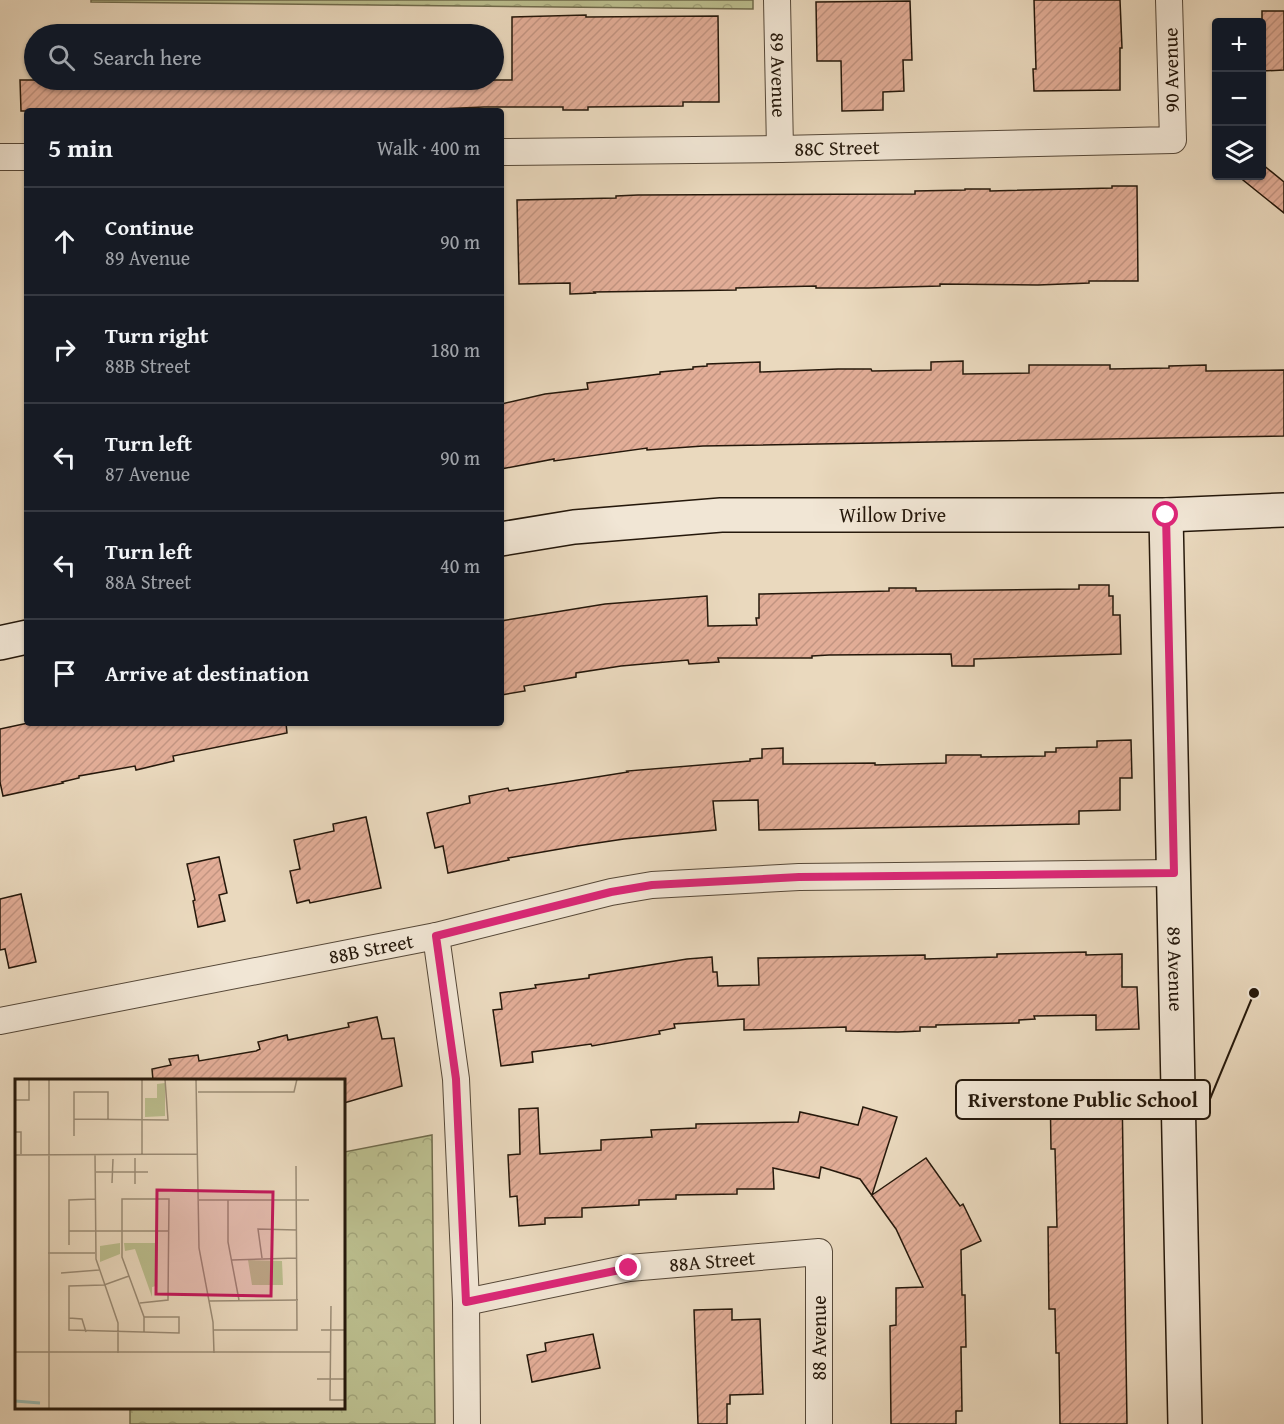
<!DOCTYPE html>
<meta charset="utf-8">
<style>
body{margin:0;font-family:"Gentium Book Plus",serif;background:#20242c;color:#f1f3f6}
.controls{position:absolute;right:18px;top:18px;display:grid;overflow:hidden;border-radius:6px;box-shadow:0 2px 4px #0004}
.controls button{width:54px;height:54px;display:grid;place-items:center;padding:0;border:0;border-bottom:2px solid #363941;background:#171b24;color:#f1f3f6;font:30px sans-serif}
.stop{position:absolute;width:18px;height:18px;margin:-14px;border:4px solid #db2777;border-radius:50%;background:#fff}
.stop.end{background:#db2777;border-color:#fff;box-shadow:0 2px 6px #0008}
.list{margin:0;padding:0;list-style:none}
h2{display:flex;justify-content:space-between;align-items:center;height:78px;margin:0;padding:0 24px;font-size:26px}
h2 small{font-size:20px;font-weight:400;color:#9ea1a6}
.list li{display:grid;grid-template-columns:39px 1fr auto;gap:18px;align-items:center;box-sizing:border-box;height:108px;padding:0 24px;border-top:2px solid #363941}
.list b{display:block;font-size:22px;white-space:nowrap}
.list p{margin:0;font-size:20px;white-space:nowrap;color:#9ea1a6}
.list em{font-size:20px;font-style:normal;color:#9ea1a6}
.icon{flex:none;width:33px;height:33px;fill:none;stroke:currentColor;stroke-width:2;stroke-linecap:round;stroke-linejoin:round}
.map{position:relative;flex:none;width:1284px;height:1424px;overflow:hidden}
.search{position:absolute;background:#171b24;box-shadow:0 2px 4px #0004;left:24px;top:24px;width:480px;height:66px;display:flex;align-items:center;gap:15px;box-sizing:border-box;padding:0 21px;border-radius:33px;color:#9ea1a6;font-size:22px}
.panel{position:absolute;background:#171b24;box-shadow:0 2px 4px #0004;left:24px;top:108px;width:480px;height:618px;border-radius:6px}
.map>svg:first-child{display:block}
</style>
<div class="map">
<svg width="1284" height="1424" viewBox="0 0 1284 1424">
<defs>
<pattern id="park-crowns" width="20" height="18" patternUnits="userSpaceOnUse" patternTransform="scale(1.5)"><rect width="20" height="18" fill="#bbbe8e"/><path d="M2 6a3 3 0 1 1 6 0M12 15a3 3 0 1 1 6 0" fill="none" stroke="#a1a379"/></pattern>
<pattern id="building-hatch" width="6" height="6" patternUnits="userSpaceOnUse" patternTransform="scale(1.5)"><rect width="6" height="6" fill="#e2ad97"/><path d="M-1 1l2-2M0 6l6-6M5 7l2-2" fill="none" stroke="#c29481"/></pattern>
</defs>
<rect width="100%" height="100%" fill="#ead9be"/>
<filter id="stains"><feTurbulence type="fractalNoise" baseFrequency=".00333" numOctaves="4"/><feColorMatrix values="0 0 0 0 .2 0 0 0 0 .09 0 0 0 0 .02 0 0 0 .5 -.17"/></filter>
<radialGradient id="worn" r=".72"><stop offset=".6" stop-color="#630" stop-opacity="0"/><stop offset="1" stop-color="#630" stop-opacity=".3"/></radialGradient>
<path fill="url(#park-crowns)" stroke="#706b4c" stroke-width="1.5" d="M 91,0 L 753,0 L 753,9 L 91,2 Z
M 432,1135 L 435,1424 L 130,1424 L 130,1408 L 344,1408 L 344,1152 Z"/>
<path fill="url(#building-hatch)" stroke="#25180b" stroke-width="1.5" d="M 1034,0 L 1120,0 L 1122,48 L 1120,48 L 1120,90 L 1034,91 L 1033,69 L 1036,69 Z
M 910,1 L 912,60 L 903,60 L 904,91 L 883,92 L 883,110 L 842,111 L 841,61 L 817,61 L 816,2 Z
M 1262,11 L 1284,11 L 1284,70 L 1262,71 Z
M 586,15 L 586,17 L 718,16 L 719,102 L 683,102 L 683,106 L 588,107 L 588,110 L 563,110 L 563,107 L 484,107 L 438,109 L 438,111 L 21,111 L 20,80 L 512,80 L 512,17 Z
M 1262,164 L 1284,182 L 1284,213 L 1238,176 L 1262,176 Z
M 1112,186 L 1137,186 L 1138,281 L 1089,281 L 1089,283 L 1038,285 L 940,284 L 940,286 L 868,288 L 816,288 L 816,286 L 736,288 L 736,290 L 594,292 L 595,293 L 570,294 L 570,283 L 519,284 L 517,200 L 616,198 L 616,196 L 638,195 L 915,194 L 915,191 L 965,190 L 965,189 L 990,189 L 990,191 L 1112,188 Z
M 963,361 L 963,374 L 1029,373 L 1029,365 L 1110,365 L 1110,369 L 1169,368 L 1169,366 L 1206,365 L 1206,371 L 1284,370 L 1284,436 L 703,446 L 647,450 L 647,448 L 554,461 L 554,459 L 501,469 L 501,404 L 545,394 L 588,389 L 587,383 L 660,374 L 660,372 L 693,369 L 693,367 L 707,366 L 707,364 L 760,362 L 760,372 L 838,369 L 871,369 L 872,371 L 931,370 L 931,362 Z
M 1079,585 L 1109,585 L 1109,596 L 1113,596 L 1113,615 L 1120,615 L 1121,654 L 974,659 L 974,666 L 952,666 L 951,654 L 829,655 L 812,656 L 812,658 L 718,658 L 719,662 L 689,664 L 688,660 L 621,666 L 576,673 L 576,677 L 524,686 L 525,691 L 501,695 L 501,621 L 605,604 L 707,596 L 708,626 L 757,625 L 756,618 L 759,618 L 759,594 L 889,591 L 889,588 L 916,588 L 916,591 L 1079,589 Z
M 28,723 L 286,723 L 287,733 L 173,756 L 174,761 L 136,770 L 135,766 L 79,776 L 79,778 L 62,782 L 63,783 L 3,796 L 0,782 L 0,729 Z
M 1131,740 L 1132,778 L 1120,778 L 1120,810 L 1079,811 L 1079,824 L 759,830 L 758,800 L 713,801 L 716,830 L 624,839 L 577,846 L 508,858 L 509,860 L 448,873 L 443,846 L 435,848 L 427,813 L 470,803 L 469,796 L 508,788 L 509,791 L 628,772 L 627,771 L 750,761 L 750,759 L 762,758 L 762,749 L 783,748 L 783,764 L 875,763 L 875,765 L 946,763 L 946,755 L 981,755 L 981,757 L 1045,756 L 1045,752 L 1056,752 L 1056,748 L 1097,747 L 1097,741 Z
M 366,817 L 381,888 L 310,903 L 309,900 L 297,903 L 290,871 L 300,869 L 294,840 L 334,831 L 333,824 Z
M 219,857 L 227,893 L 219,895 L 225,921 L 198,927 L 193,901 L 195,900 L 187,864 Z
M 21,894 L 36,962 L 9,968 L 5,949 L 0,950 L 0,899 Z
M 1086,952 L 1086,955 L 1122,954 L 1122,987 L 1137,987 L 1139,1029 L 1096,1030 L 1096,1015 L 1034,1016 L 1035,1019 L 1019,1020 L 1019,1023 L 936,1025 L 936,1027 L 920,1027 L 920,1031 L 898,1032 L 846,1031 L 846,1027 L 744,1030 L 744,1019 L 674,1024 L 675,1028 L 659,1031 L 660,1034 L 592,1046 L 591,1044 L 532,1052 L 533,1062 L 501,1066 L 493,1010 L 502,1009 L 500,993 L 536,988 L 535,985 L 589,978 L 589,975 L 687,959 L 712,957 L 713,972 L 717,972 L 718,986 L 759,985 L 758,958 L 925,955 L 925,959 L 997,957 L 997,954 Z
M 377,1017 L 382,1039 L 394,1038 L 402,1086 L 344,1103 L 344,1080 L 153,1080 L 152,1069 L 171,1065 L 169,1059 L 198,1055 L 199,1061 L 256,1051 L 260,1049 L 258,1042 L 287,1035 L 288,1040 L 349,1027 L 348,1023 Z
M 1091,1080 L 1092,1090 L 1122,1089 L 1127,1424 L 1060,1424 L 1059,1353 L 1056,1353 L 1055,1309 L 1049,1309 L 1048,1227 L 1057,1227 L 1055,1149 L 1051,1149 L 1050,1081 Z
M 863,1107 L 897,1117 L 872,1195 L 926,1158 L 960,1206 L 963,1204 L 981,1241 L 961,1250 L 962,1295 L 965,1295 L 966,1347 L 961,1347 L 962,1411 L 956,1411 L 956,1424 L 891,1424 L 890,1326 L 896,1325 L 896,1288 L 923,1287 L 896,1229 L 860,1179 L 821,1167 L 819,1178 L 773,1168 L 774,1189 L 737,1189 L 737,1194 L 676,1195 L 676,1199 L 639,1200 L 639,1205 L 582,1208 L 582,1217 L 545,1218 L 545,1224 L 519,1226 L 517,1196 L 510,1197 L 508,1155 L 520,1154 L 519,1109 L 538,1108 L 540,1154 L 601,1150 L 601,1140 L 652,1137 L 651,1130 L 696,1128 L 696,1124 L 798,1122 L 800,1112 L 858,1125 Z
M 732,1309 L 732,1320 L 760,1319 L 763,1394 L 730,1395 L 730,1404 L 727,1404 L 727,1424 L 698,1424 L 694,1310 Z
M 593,1334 L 600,1368 L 532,1382 L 527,1355 L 546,1351 L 545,1343 Z"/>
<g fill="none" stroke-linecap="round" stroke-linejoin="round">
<g stroke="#564838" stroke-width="28">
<g id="street">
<path id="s1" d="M 777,0 L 780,149"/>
<path id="s2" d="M 501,152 L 780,149 L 1173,140 L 1169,0"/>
<path d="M 0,157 L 27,157"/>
<path d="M 436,936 L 456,1079 L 466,1302 L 467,1424"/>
<path id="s3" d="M 0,1021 L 436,936 L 611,892 L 652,885 L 799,877 L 1174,873"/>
<path id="s4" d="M 466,1302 L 629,1268 L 819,1252 L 819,1424"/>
</g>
</g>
<g stroke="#25180b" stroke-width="36">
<g id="secondary">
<path id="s5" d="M 1166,515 L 1185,1424"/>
<path id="s6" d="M 501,539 L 574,527 L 721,515 L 1166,515 L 1284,510"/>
<path d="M 0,643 L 27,637"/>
</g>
</g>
<use href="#street" stroke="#f1e6d5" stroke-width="26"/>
<use href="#secondary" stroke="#f1e6d5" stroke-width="33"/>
</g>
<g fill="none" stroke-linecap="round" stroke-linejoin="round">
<path stroke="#db2777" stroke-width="8" d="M 629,1268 L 466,1302 L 456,1079 L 436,936 L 611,892 L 652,885 L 799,877 L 1174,873 L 1166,515"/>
</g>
<g text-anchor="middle" stroke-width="5" stroke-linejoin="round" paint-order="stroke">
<g font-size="20" fill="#25180b" stroke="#f1e6d5">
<text transform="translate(1171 70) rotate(-91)" y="7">90 Avenue</text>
<text dy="7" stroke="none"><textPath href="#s1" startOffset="75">89 Avenue</textPath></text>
<text dy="7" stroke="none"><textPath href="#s2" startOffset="336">88C Street</textPath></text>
<text dy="7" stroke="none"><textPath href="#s6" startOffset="393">Willow Drive</textPath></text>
<text dy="7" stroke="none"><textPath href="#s3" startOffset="378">88B Street</textPath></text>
<text dy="7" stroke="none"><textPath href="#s5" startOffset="454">89 Avenue</textPath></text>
<text dy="7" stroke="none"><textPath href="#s4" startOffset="250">88A Street</textPath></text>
<text transform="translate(819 1338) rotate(-90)" y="7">88 Avenue</text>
</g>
</g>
<g transform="translate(15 1079)">
<rect width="330" height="330" fill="#ead9be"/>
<path d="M 150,4 L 150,37 L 130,38 L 130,19 L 142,19 L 142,5 ZM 140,154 L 141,207 L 137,208 L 137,218 L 120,170 L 110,172 L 109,164 L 140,164 ZM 105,164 L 105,175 L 85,183 L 85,167 ZM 233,181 L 267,182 L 268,206 L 237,206 Z" fill="#bbbe8e"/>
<path fill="none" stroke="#98bab3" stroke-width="3" d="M 0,322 L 25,324"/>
<path fill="none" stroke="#9b8c76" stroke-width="1.5" d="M 127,0 L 127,75M 181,0 L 184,169 L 198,243 L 199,274M 183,13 L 279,13 L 282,0M 0,21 L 14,21 L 14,0M 59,40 L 153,41 L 150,0M 0,53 L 6,53 L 6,75M 59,57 L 59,13 L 93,13 L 93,40M 80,75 L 81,180 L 103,244 L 103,274M 0,76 L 183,75M 120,79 L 120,105M 81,93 L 133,93M 97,104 L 98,80M 184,121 L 294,121M 213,121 L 213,163 L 224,221M 54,152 L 154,152M 54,166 L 54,121 L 80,120M 33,174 L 80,174M 247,179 L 243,150 L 282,151M 217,181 L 282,179M 46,194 L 84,191M 114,197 L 89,206 L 54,207 L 54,251 L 164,254 L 164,238 L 129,238M 194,222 L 283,221M 125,224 L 153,221 L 154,120 L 107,120 L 107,178 L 129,238 L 129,254M 316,227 L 315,321 L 330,321M 54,239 L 67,240 L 71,253M 199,251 L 282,251 L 281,87M 306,251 L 330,251M 0,273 L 316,273M 302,300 L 330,300M 34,330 L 34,0"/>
<path fill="#c2185b" fill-opacity="0.15" stroke="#c2185b" stroke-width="3" d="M 142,111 L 258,113 L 256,217 L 141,215 Z"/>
<rect width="330" height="330" fill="none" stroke="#25180b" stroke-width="3"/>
</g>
<path fill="none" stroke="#25180b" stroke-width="2" d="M1254 993L1210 1099"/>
<circle fill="#25180b" stroke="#f1e6d5" stroke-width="2" cx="1254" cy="993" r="6"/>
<rect fill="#f1e6d5" stroke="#25180b" stroke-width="2" x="956" y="1080" width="254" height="39" rx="6"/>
<g font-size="21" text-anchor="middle" font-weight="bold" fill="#25180b">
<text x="1083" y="1107">Riverstone Public School</text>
</g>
<rect width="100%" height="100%" filter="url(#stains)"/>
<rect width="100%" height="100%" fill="url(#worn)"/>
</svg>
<div class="controls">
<button>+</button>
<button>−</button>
<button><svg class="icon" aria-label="layers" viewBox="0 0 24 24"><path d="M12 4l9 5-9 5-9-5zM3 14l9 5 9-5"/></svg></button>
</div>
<div class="stop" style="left:1166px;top:515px"></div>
<div class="stop end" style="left:629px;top:1268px"></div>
<div class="search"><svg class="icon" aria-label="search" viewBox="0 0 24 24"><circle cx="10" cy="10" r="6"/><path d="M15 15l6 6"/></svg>Search here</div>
<section class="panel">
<h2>5 min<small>Walk · 400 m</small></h2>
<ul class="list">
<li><svg class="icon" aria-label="ahead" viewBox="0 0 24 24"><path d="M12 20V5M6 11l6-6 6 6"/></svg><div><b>Continue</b><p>89 Avenue</p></div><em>90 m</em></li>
<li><svg class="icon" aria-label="right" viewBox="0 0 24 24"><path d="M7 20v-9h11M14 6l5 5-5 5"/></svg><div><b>Turn right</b><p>88B Street</p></div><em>180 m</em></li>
<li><svg class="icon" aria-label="left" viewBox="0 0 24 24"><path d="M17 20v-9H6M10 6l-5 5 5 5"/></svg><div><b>Turn left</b><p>87 Avenue</p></div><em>90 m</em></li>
<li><svg class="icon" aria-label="left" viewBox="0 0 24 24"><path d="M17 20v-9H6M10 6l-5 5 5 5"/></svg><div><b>Turn left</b><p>88A Street</p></div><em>40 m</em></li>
<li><svg class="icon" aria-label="arrive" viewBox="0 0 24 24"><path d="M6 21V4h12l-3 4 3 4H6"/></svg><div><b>Arrive at destination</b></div></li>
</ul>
</section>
</div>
